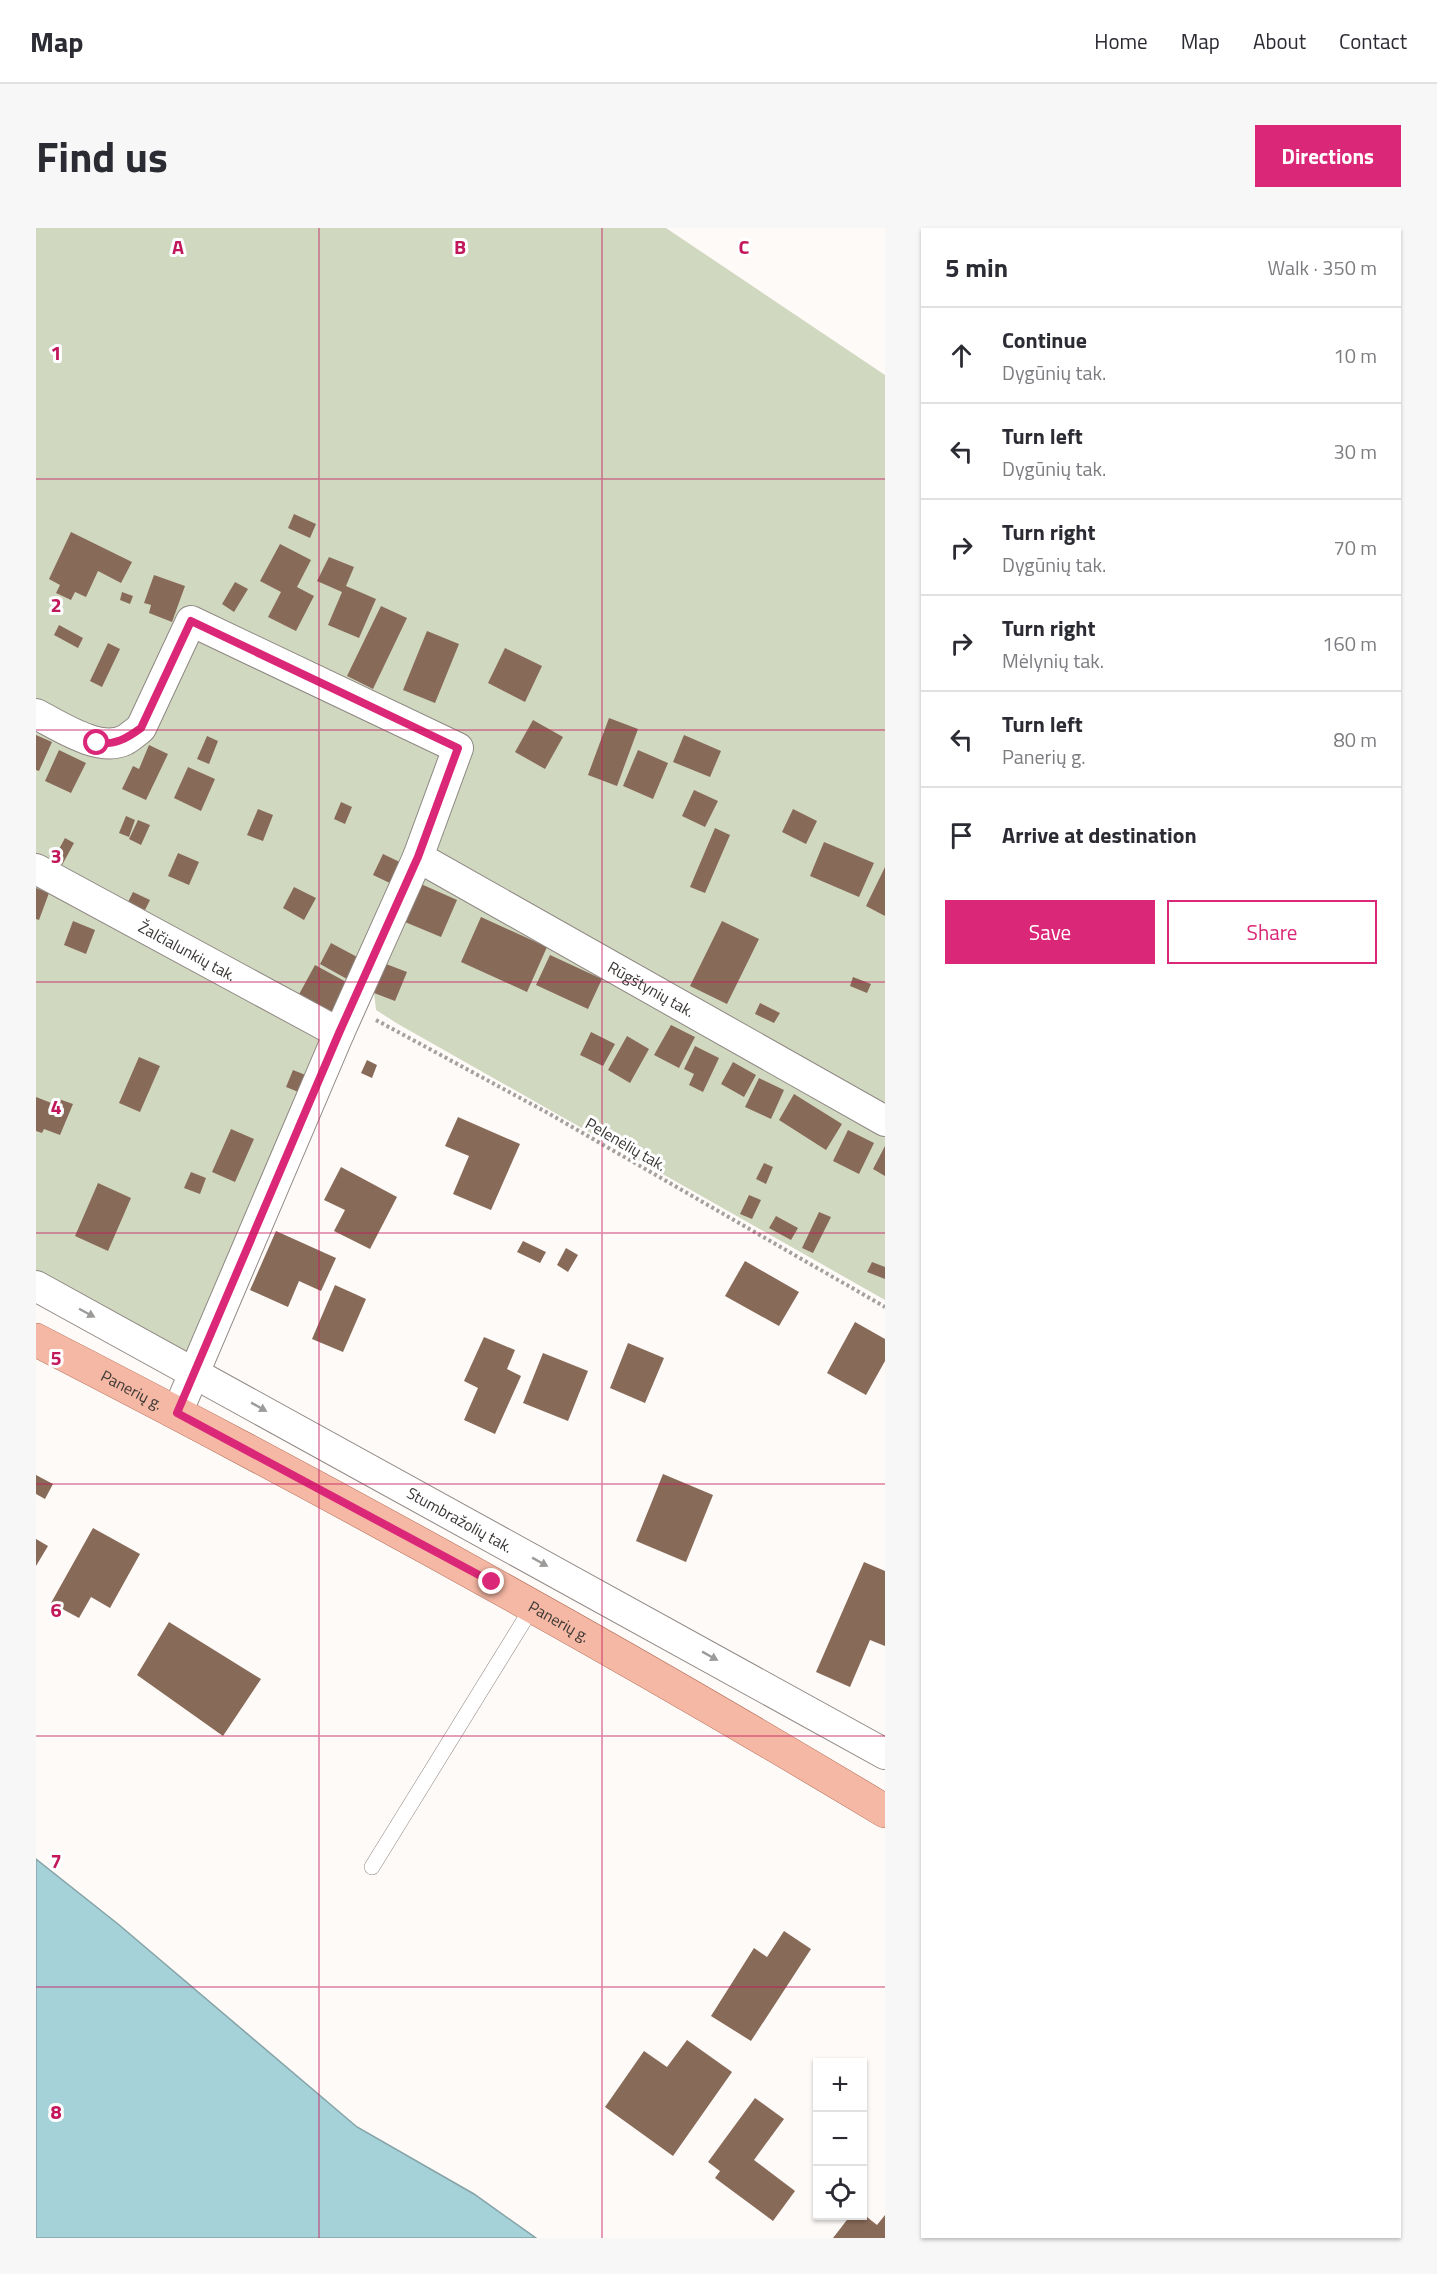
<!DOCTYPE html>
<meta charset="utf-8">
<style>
body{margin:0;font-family:"Titillium Web",sans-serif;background:#f7f7f7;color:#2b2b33}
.controls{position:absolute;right:18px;bottom:18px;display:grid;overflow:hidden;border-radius:0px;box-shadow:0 2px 4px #0004}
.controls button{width:54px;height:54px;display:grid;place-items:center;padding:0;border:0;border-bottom:2px solid #e1e1e2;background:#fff;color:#2b2b33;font:30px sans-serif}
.stop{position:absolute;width:18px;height:18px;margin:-14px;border:4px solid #db2777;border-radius:50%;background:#fff}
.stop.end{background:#db2777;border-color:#fff;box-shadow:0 2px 6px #0008}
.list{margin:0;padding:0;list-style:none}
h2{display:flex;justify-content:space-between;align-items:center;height:78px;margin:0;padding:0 24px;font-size:26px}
h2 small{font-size:20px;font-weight:400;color:#7c7c81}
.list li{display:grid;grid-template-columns:39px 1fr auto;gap:18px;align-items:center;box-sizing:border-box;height:96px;padding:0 24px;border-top:2px solid #e1e1e2}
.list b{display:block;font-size:22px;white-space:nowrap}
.list p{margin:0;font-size:20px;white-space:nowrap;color:#7c7c81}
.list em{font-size:20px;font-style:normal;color:#7c7c81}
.actions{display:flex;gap:12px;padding:18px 24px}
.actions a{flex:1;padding:14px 0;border:2px solid #db2777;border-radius:0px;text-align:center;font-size:21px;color:#db2777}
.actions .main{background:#db2777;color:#fff}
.icon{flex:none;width:33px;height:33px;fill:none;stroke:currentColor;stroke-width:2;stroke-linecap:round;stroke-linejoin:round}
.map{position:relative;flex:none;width:849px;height:2010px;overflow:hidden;border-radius:0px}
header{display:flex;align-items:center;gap:36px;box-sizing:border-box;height:84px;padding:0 30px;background:#fff;border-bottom:2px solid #e1e1e2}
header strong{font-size:28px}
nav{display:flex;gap:33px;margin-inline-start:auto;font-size:21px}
.intro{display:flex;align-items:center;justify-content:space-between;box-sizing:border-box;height:144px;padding:0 36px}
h1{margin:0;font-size:42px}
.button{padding:15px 27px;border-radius:0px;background:#db2777;color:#fff;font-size:21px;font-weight:700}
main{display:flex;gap:36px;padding:0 36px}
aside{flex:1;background:#fff;border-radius:0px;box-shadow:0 2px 4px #0004}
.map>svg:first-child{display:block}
</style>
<header>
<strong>Map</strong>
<nav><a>Home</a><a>Map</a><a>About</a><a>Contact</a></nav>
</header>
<div class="intro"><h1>Find us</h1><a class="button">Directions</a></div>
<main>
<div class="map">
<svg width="849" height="2010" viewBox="0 0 849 2010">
<rect width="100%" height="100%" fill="#fefaf8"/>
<path fill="#d1d8c0" d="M 0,0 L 630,0 L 849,147 L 849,879 L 463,661 L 398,620 L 434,518 L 157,380 L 92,495 L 73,506 L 0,475 Z
M 159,407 L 413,526 L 300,796 L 0,637 L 0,495 L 79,522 Z
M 390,649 L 849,906 L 849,1072 L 362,796 L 340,782 L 338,765 Z
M 0,654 L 293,809 L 152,1125 L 0,1044 Z"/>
<path fill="#a5d1d8" stroke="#85a3a7" stroke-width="1.5" d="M 0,1631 L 82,1696 L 321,1899 L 438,1966 L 500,2010 L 0,2010 Z"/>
<path fill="#886a58" d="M 258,286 L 280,296 L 274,310 L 252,300 Z
M 35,304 L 96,334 L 85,355 L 62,343 L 50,369 L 39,364 L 35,372 L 20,365 L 24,357 L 13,351 Z
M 244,316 L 275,332 L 261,359 L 278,368 L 260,403 L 232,389 L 245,364 L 224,353 Z
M 293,329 L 318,339 L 310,358 L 340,371 L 323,410 L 292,397 L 306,364 L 281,353 Z
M 118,347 L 149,358 L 136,394 L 113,385 L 115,377 L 108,375 Z
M 199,354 L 212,361 L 198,384 L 186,376 Z
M 86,364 L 97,368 L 94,376 L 84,372 Z
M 345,378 L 371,390 L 337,461 L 311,448 Z
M 23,397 L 47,410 L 42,420 L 18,407 Z
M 391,403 L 423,416 L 399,475 L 367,462 Z
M 72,415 L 84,421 L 66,459 L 54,453 Z
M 469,420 L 506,438 L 489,474 L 452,455 Z
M 573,490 L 602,501 L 581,558 L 552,547 Z
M 497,492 L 527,509 L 509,541 L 479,524 Z
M 0,507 L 16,514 L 3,543 L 0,542 Z
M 648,507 L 685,523 L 674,549 L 637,534 Z
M 171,508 L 182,513 L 173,536 L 161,531 Z
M 113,517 L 132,526 L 110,572 L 86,561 L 97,538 L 103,541 Z
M 23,522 L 50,535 L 35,565 L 9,553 Z
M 602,522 L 632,535 L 617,571 L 587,558 Z
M 152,539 L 179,551 L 165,583 L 138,570 Z
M 658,562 L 682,573 L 669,599 L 646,588 Z
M 305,574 L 316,579 L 309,596 L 298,591 Z
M 222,581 L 237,587 L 227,613 L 211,607 Z
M 757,581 L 781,593 L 770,616 L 746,604 Z
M 90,588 L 99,592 L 93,609 L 83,605 Z
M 102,592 L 114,597 L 105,617 L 93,611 Z
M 679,600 L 694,607 L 669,665 L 654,659 Z
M 29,610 L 38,615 L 25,639 L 16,634 Z
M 788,614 L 838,635 L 823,669 L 774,648 Z
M 142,625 L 163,634 L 153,657 L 132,648 Z
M 347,626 L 368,636 L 358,657 L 337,647 Z
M 849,639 L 849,688 L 830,678 Z
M 385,656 L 421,672 L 405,709 L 369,694 Z
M 258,659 L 280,670 L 268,692 L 247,680 Z
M 0,660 L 13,665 L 3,692 L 0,691 Z
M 97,664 L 114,672 L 109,682 L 92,674 Z
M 445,689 L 511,719 L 491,764 L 425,734 Z
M 37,693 L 59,702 L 50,726 L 28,717 Z
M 686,693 L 723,711 L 691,776 L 654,758 Z
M 295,715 L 323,730 L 311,751 L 284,736 Z
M 514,727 L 566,751 L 552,781 L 500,757 Z
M 350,736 L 371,744 L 359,773 L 338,765 Z
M 279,737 L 314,756 L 297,789 L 261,770 Z
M 817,749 L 835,756 L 831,765 L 814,758 Z
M 724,775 L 744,785 L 738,795 L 719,786 Z
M 635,797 L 659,809 L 643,840 L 618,827 Z
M 555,804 L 579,816 L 567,838 L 544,827 Z
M 591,808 L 613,821 L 594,855 L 572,842 Z
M 659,818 L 683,830 L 667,864 L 653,857 L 658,846 L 648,841 Z
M 103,829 L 124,838 L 104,884 L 83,875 Z
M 331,832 L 341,837 L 336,850 L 325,845 Z
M 697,834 L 720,847 L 708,869 L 685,856 Z
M 257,842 L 272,848 L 265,865 L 250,859 Z
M 723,850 L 748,862 L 735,891 L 709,879 Z
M 758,866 L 806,896 L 790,922 L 743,892 Z
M 0,869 L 18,876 L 20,870 L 37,876 L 24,907 L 8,901 L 6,905 L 0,903 Z
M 422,889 L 484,916 L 455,982 L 417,966 L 433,928 L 409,918 Z
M 195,901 L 218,911 L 199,954 L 176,944 Z
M 812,902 L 838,915 L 823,946 L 797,933 Z
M 849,918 L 849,948 L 837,941 Z
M 728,935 L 737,939 L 730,956 L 720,951 Z
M 305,939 L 361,969 L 334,1021 L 298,1003 L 309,982 L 288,972 Z
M 155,944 L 170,950 L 164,966 L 148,960 Z
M 62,955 L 95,970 L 72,1023 L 39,1008 Z
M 713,967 L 725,972 L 716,991 L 704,986 Z
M 783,984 L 795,989 L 777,1025 L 766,1020 Z
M 740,988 L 762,1000 L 755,1012 L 733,1000 Z
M 240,1003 L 300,1030 L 285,1063 L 263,1053 L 252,1079 L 214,1062 Z
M 487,1013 L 510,1024 L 504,1035 L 481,1024 Z
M 530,1020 L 542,1027 L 532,1044 L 521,1037 Z
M 709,1033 L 763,1064 L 743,1098 L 689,1068 Z
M 836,1034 L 849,1039 L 849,1051 L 831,1044 Z
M 299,1057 L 330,1071 L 307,1124 L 276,1111 Z
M 819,1094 L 849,1111 L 849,1133 L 830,1167 L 791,1145 Z
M 448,1109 L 479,1122 L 471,1141 L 485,1148 L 459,1206 L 428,1192 L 442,1160 L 428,1153 Z
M 592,1115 L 628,1130 L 609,1175 L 574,1160 Z
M 507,1125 L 552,1143 L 532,1193 L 487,1175 Z
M 627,1246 L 677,1267 L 650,1334 L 600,1313 Z
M 0,1247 L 17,1256 L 9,1271 L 0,1266 Z
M 57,1300 L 104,1326 L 74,1380 L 55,1369 L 43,1390 L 15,1375 Z
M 0,1311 L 12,1318 L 0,1338 Z
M 828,1334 L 849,1343 L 849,1418 L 834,1412 L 814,1459 L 780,1444 Z
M 133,1394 L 225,1451 L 187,1508 L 101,1447 Z
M 748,1703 L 775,1721 L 715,1813 L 675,1788 L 718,1720 L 731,1729 Z
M 651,1812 L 696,1844 L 637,1928 L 569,1879 L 608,1823 L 631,1839 Z
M 719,1870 L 748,1891 L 718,1932 L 759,1963 L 737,1993 L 679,1950 L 684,1943 L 672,1934 Z
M 826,1985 L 841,1997 L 849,1987 L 849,2010 L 797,2010 L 814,1988 L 826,1988 Z"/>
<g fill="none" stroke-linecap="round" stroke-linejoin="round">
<g stroke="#8f8783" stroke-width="16">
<path id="lane" d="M 336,1639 L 497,1378"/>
</g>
<g stroke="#8f8783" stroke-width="32">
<g id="street">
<path d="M 0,486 C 24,498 63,525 89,512 C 94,509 100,504 105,500 L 155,393 L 422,520 L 382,629 L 303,805 L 141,1185"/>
<path id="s1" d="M 382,629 L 849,893"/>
<path id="s2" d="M 0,641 L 303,805"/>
<path id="s3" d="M 0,1058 L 849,1526"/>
</g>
</g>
<g stroke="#b06c56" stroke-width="34">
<g id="primary">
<path id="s4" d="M 0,1112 C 288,1260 572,1416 849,1583"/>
</g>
</g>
<path stroke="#a4a09e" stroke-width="4" stroke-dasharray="3 3" stroke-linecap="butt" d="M 340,792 L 512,885 L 849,1079"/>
<use href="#lane" stroke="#fff" stroke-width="15"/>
<use href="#street" stroke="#fff" stroke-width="30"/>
<use href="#primary" stroke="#f5b8a4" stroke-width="33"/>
</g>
<defs><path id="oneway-solid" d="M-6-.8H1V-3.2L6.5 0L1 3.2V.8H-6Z" transform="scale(1.5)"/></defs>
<g fill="#9c9b9a">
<use href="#oneway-solid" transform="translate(51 1085) rotate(28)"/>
<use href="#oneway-solid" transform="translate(223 1179) rotate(29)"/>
<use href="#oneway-solid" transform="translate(504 1334) rotate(29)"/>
<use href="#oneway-solid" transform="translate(674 1428) rotate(29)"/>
</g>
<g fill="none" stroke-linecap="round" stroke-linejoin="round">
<path stroke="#db2777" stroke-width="8" d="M 61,515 C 79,517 90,511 105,500 L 155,393 L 422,520 L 382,629 L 303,805 L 141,1185 L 456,1354"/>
</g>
<path fill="none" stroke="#c2185b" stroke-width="1.5" stroke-opacity="0.55" d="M 283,0 L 283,2010M 566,0 L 566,2010M 0,251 L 849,251M 0,502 L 849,502M 0,754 L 849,754M 0,1005 L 849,1005M 0,1256 L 849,1256M 0,1508 L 849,1508M 0,1759 L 849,1759"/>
<g text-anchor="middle" stroke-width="6" stroke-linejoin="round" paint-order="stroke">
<g font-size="16" fill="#3a3735" stroke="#fff">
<text dy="6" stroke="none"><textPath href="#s2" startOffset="172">Žalčialunkių tak.</textPath></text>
<text dy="6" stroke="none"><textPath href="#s1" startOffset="268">Rūgštynių tak.</textPath></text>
<text transform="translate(590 916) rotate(30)" y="6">Pelenėlių tak.</text>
<text dy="6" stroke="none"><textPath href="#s4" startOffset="108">Panerių g.</textPath></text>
<text dy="6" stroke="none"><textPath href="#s3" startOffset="484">Stumbražolių tak.</textPath></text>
<text dy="6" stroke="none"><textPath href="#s4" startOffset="594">Panerių g.</textPath></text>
</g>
</g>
<g font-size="20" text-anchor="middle" font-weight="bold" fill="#c2185b" stroke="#fff" stroke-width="6" stroke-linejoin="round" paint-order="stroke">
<text x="142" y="26">A</text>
<text x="424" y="26">B</text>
<text x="708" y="26">C</text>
<text x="20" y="132">1</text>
<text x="20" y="384">2</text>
<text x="20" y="635">3</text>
<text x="20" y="886">4</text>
<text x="20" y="1137">5</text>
<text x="20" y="1389">6</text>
<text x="20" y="1640">7</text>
<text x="20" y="1891">8</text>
</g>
</svg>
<div class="controls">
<button>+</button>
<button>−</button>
<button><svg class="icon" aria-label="locate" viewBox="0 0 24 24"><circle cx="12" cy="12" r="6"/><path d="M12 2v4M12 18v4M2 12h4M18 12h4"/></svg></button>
</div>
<div class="stop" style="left:61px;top:515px"></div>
<div class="stop end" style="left:456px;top:1354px"></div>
</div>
<aside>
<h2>5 min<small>Walk · 350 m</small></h2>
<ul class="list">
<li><svg class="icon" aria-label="ahead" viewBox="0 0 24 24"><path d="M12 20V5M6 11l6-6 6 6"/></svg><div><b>Continue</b><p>Dygūnių tak.</p></div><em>10 m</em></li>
<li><svg class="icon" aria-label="left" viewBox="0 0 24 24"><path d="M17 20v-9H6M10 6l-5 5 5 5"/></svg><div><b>Turn left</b><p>Dygūnių tak.</p></div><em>30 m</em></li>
<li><svg class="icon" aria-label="right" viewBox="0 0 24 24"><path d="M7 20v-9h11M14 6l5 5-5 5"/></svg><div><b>Turn right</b><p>Dygūnių tak.</p></div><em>70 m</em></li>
<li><svg class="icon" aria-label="right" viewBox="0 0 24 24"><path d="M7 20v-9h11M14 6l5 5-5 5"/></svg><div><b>Turn right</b><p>Mėlynių tak.</p></div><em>160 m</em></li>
<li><svg class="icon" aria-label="left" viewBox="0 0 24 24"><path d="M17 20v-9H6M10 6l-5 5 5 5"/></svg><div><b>Turn left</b><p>Panerių g.</p></div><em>80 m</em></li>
<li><svg class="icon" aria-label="arrive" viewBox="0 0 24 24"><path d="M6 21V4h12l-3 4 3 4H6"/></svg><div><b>Arrive at destination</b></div></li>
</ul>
<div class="actions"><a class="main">Save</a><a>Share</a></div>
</aside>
</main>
